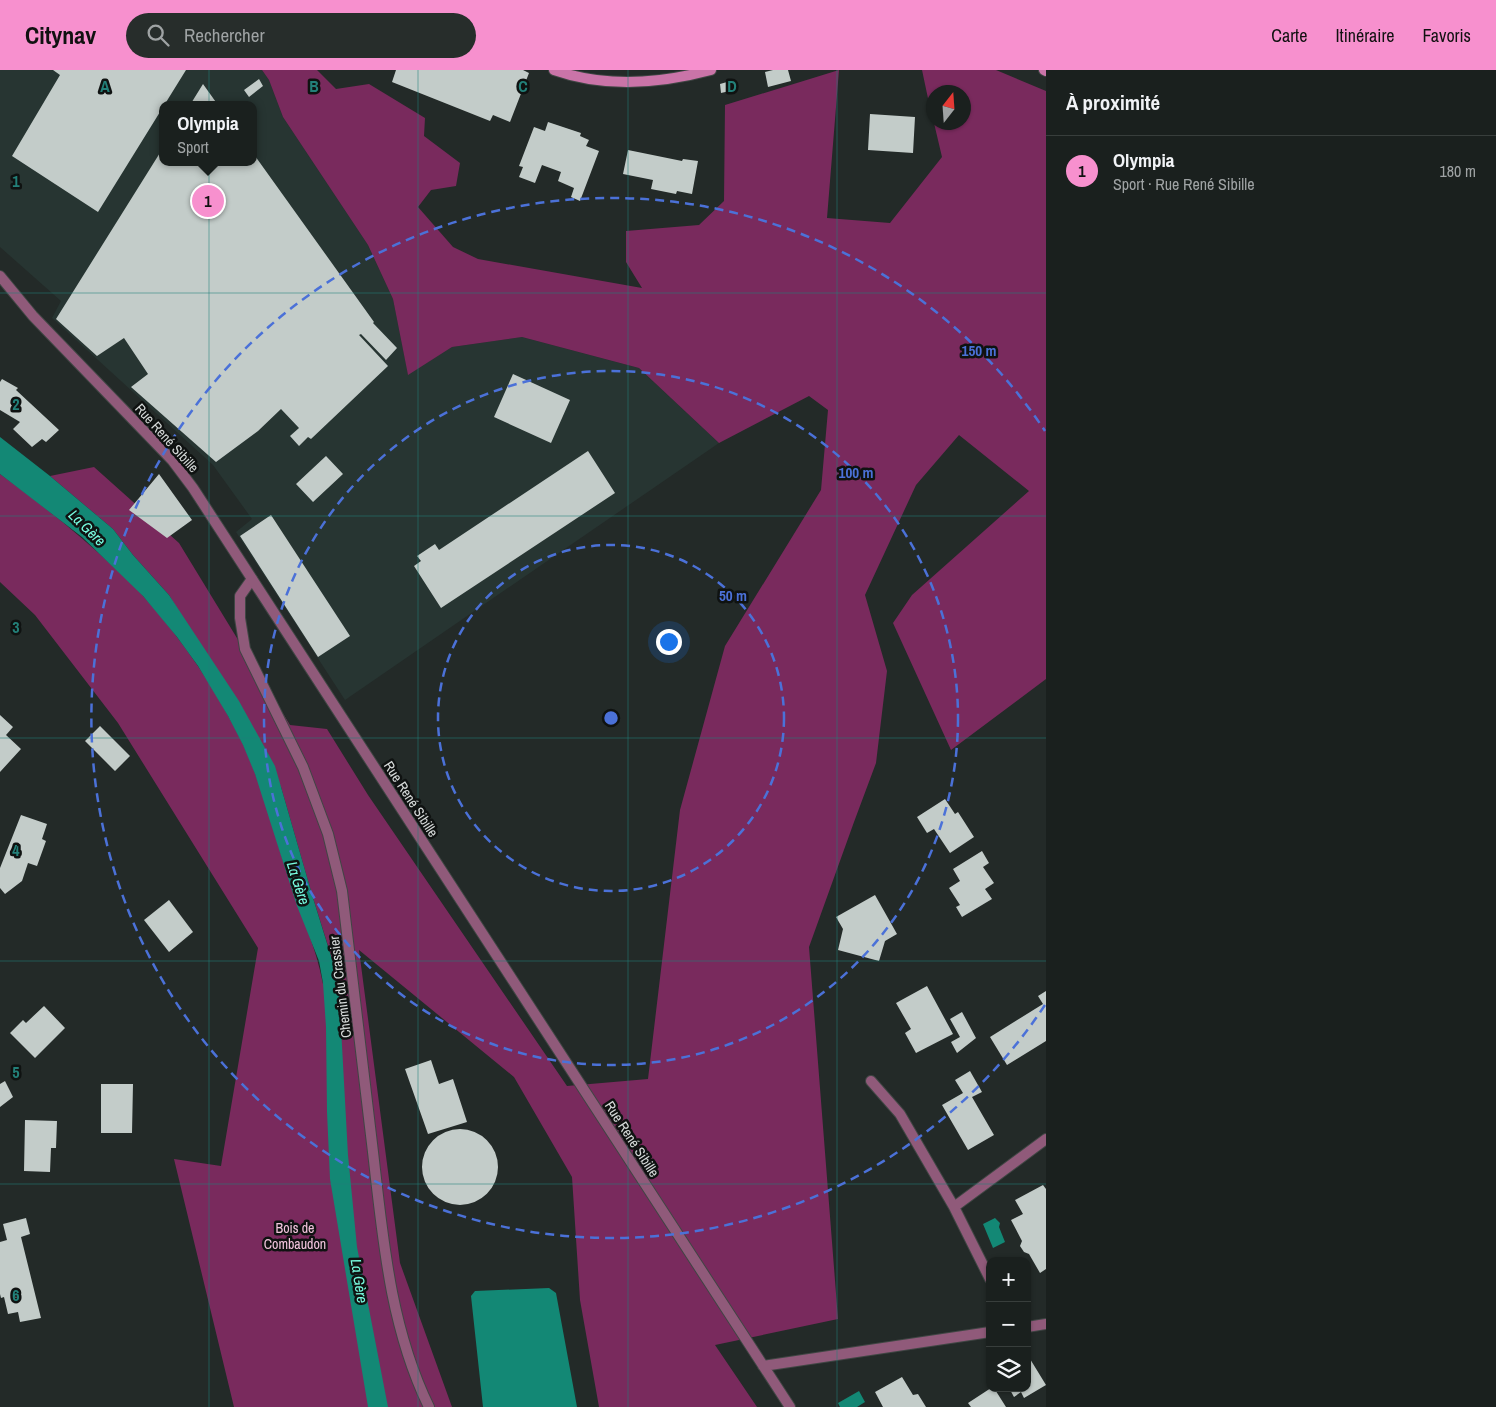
<!DOCTYPE html>
<html lang="fr">
<meta charset="utf-8">
<style>
body{margin:0;font-family:"Archivo Narrow",sans-serif;background:#272d2b;color:#f1f3f6}
.controls{position:absolute;right:15px;bottom:15px;display:grid;overflow:hidden;border-radius:10px;box-shadow:0 1px 4px #0004}
.controls button{width:45px;height:45px;display:grid;place-items:center;padding:0;border:0;border-bottom:1px solid #383e3c;background:#1a201e;color:#f1f3f6;font:25px sans-serif}
.compass{position:absolute;left:926px;top:15px;width:45px;height:45px;border-radius:50%;background:#1a201e;box-shadow:0 1px 4px #0004;rotate:17deg}
.you{position:absolute;left:668px;top:571px;width:18px;height:18px;margin:-12px;border:4px solid #fff;border-radius:50%;background:#1a73e8;box-shadow:0 0 0 8px #1a73e833}
.badge{display:grid;place-items:center;width:32px;height:32px;border-radius:50%;background:#f790ce;color:#111;font-size:16px;font-weight:700}
.pin{position:absolute;translate:-50% -50%;border:2px solid #fff;box-shadow:0 1px 5px #0006}
.popup{position:absolute;left:159px;top:31px;width:98px;height:65px;box-sizing:border-box;display:grid;place-content:center;border-radius:10px;background:#1a201e;filter:drop-shadow(0 1px 4px #0005);font-size:16px;white-space:nowrap;color:#9fa3a4}
.popup b{font-size:19px;color:#f1f3f6}
.popup::after{content:'';position:absolute;left:50%;top:100%;margin-left:-10px;border:10px solid transparent;border-top-color:#1a201e}
.list{margin:0;padding:0;list-style:none}
h2{display:flex;justify-content:space-between;align-items:center;height:65px;margin:0;padding:0 20px;font-size:21px}
h2 small{font-size:16px;font-weight:400;color:#9fa3a4}
.list li{display:grid;grid-template-columns:32px 1fr auto;gap:15px;align-items:center;box-sizing:border-box;height:70px;padding:0 20px;border-top:1px solid #383e3c}
.list b{display:block;font-size:19px;white-space:nowrap}
.list p{margin:0;font-size:16px;white-space:nowrap;color:#9fa3a4}
.list em{font-size:16px;font-style:normal;color:#9fa3a4}
.icon{flex:none;width:28px;height:28px;fill:none;stroke:currentColor;stroke-width:2;stroke-linecap:round;stroke-linejoin:round}
.map{position:relative;flex:none;width:1046px;height:1337px;overflow:hidden}
header{display:flex;align-items:center;gap:30px;box-sizing:border-box;height:70px;padding:0 25px;background:#f790ce;color:#111}
header strong{font-size:24px}
nav{display:flex;gap:28px;margin-inline-start:auto;font-size:18px}
.search{width:350px;height:45px;background:#272d2b;display:flex;align-items:center;gap:12px;box-sizing:border-box;padding:0 18px;border-radius:28px;color:#9fa3a4;font-size:19px}
main{display:flex}
aside{flex:1;background:#1a201e}
.map>svg:first-child{display:block}
</style>
<header>
<strong>Citynav</strong>
<div class="search"><svg class="icon" aria-label="search" viewBox="0 0 24 24"><circle cx="10" cy="10" r="6"/><path d="M15 15l6 6"/></svg>Rechercher</div>
<nav><a>Carte</a><a>Itinéraire</a><a>Favoris</a></nav>
</header>
<main>
<div class="map">
<svg width="1046" height="1337" viewBox="0 0 1046 1337">
<rect width="100%" height="100%" fill="#232a28"/>
<path fill="#273532" fill-rule="evenodd" d="M 0,0 L 262,0 L 269,10 L 283,47 L 368,175 L 393,229 L 408,304 L 452,277 L 522,267 L 639,298 L 719,373 L 345,630 L 236,462 L 252,449 L 213,395 L 52,248 L 61,231 L 0,177 ZM 163,35 L 253,35 L 253,92 L 163,92 Z"/>
<path fill="#792a5d" d="M 262,0 L 317,0 L 336,19 L 369,14 L 425,48 L 424,66 L 460,93 L 456,116 L 431,120 L 418,137 L 453,177 L 478,189 L 642,218 L 626,192 L 626,161 L 699,155 L 724,131 L 725,35 L 839,0 L 827,148 L 890,153 L 942,87 L 934,53 L 964,52 L 964,22 L 934,22 L 933,52 L 922,0 L 996,0 L 1046,21 L 1046,609 L 951,680 L 893,553 L 912,525 L 1029,421 L 959,365 L 916,415 L 865,525 L 887,601 L 876,693 L 854,752 L 809,877 L 838,1249 L 715,1275 L 757,1337 L 599,1337 L 580,1230 L 572,1107 L 514,1007 L 359,880 L 400,1193 L 452,1337 L 234,1337 L 174,1089 L 221,1096 L 258,878 L 118,653 L 35,545 L 0,512 L 0,404 C 41,434 80,465 117,500 C 126,509 136,517 144,527 C 183,570 217,621 243,674 C 262,715 273,760 287,803 C 299,840 316,876 323,914 L 335,898 L 313,828 L 281,717 L 169,525 L 133,485 L 113,459 L 50,406 L 94,397 L 179,473 L 290,655 L 327,659 L 368,725 L 567,1016 L 648,1009 L 680,740 L 725,576 L 821,420 L 828,340 L 809,326 L 719,373 L 639,298 L 522,267 L 452,277 L 408,305 L 393,229 L 368,175 L 283,47 L 269,10 Z"/>
<path fill="#138875" d="M 0,367 L 50,406 L 113,459 L 133,485 L 169,525 L 239,631 L 275,696 L 313,828 L 335,899 L 339,921 L 348,1085 L 357,1177 L 388,1337 L 368,1337 L 330,1109 L 327,1042 L 326,957 L 323,913 L 319,891 L 297,836 L 255,704 L 243,675 L 228,646 L 198,596 L 177,567 L 143,526 L 82,467 L 0,404 Z
M 995,1148 L 1000,1153 L 999,1157 L 1005,1172 L 993,1178 L 983,1154 Z
M 549,1218 L 556,1223 L 577,1337 L 483,1337 L 471,1226 L 475,1221 Z
M 859,1321 L 865,1332 L 857,1337 L 840,1337 L 838,1333 Z"/>
<path fill="#c3ccc9" d="M 53,0 L 186,0 L 98,142 L 12,86 L 60,5 Z
M 396,0 L 523,0 L 529,3 L 510,52 L 493,45 L 490,51 L 392,12 Z
M 773,0 L 788,0 L 791,11 L 768,17 L 765,2 Z
M 259,9 L 263,16 L 249,27 L 244,20 Z
M 734,10 L 734,20 L 721,23 L 720,14 Z
M 203,14 L 218,35 L 190,35 Z
M 870,44 L 915,47 L 913,83 L 868,80 Z
M 548,52 L 581,63 L 580,66 L 589,70 L 586,76 L 599,81 L 580,131 L 571,127 L 574,118 L 558,111 L 561,102 L 542,95 L 535,113 L 519,107 L 523,97 L 519,96 L 534,57 L 545,61 Z
M 163,78 L 163,92 L 253,92 L 253,83 L 374,252 L 373,253 L 397,278 L 386,290 L 361,264 L 359,265 L 388,296 L 311,369 L 308,367 L 299,376 L 290,366 L 299,358 L 281,339 L 258,361 L 216,392 L 131,317 L 148,304 L 124,268 L 97,286 L 56,249 Z
M 628,80 L 682,91 L 683,89 L 698,91 L 692,124 L 677,121 L 676,124 L 651,119 L 653,110 L 623,104 Z
M 513,304 L 570,330 L 551,373 L 494,347 Z
M 2,309 L 18,318 L 16,320 L 59,360 L 46,372 L 42,369 L 32,377 L 13,359 L 20,352 L 0,340 L 0,312 Z
M 588,381 L 615,423 L 441,538 L 414,496 L 421,491 L 417,486 L 435,474 L 439,480 Z
M 326,386 L 343,404 L 313,432 L 296,414 Z
M 159,404 L 192,450 L 167,468 L 129,440 Z
M 271,445 L 350,566 L 318,587 L 240,466 Z
M 0,645 L 13,657 L 6,665 L 21,679 L 0,702 Z
M 100,656 L 130,686 L 115,701 L 85,671 Z
M 945,729 L 955,744 L 958,742 L 974,767 L 950,783 L 934,759 L 927,763 L 917,747 Z
M 21,745 L 47,754 L 42,769 L 46,771 L 37,796 L 28,793 L 22,811 L 5,824 L 0,818 L 0,798 Z
M 982,781 L 989,793 L 983,797 L 994,813 L 985,819 L 992,829 L 962,847 L 956,837 L 960,835 L 949,818 L 960,811 L 953,799 Z
M 875,825 L 897,864 L 885,871 L 879,891 L 838,880 L 843,859 L 836,847 Z
M 169,830 L 193,862 L 169,882 L 144,850 Z
M 927,916 L 953,964 L 916,983 L 905,963 L 911,959 L 896,933 Z
M 1046,921 L 1046,971 L 1007,995 L 990,967 L 1043,934 L 1038,926 Z
M 44,936 L 65,958 L 35,988 L 10,963 L 23,950 L 26,953 Z
M 962,942 L 976,968 L 957,983 L 951,972 L 960,967 L 950,949 Z
M 431,990 L 439,1014 L 453,1009 L 467,1052 L 428,1064 L 405,999 Z
M 970,1001 L 982,1022 L 972,1027 L 994,1065 L 968,1080 L 942,1035 L 963,1023 L 955,1010 Z
M 5,1011 L 13,1027 L 0,1037 L 0,1014 Z
M 101,1014 L 133,1014 L 132,1063 L 101,1063 Z
M 25,1050 L 57,1051 L 56,1078 L 51,1078 L 50,1102 L 24,1101 Z
M422 1097a38 38 0 1 1 76 0a38 38 0 1 1-76 0Z
M 1043,1115 L 1046,1119 L 1046,1199 L 1040,1203 L 1029,1184 L 1024,1182 L 1020,1176 L 1022,1171 L 1011,1150 L 1023,1144 L 1015,1130 Z
M 26,1148 L 30,1164 L 21,1167 L 41,1248 L 20,1252 L 18,1242 L 8,1244 L 4,1227 L 1,1228 L 0,1224 L 0,1172 L 7,1170 L 3,1154 Z
M 1027,1284 L 1046,1315 L 1024,1328 L 1021,1322 L 1014,1327 L 1009,1318 L 1027,1318 Z
M 902,1307 L 913,1325 L 918,1324 L 926,1337 L 883,1337 L 875,1322 Z
M 991,1318 L 994,1318 L 1006,1337 L 971,1337 L 968,1333 Z"/>
<g fill="none" stroke-linecap="round" stroke-linejoin="round">
<g stroke="#404644" stroke-width="12">
<path id="service" d="M 252,509 L 240,526 L 240,548 L 245,579 L 303,697 L 328,764 L 342,821 C 353,908 363,995 373,1082 C 383,1169 390,1257 429,1337"/>
</g>
<g stroke="#404644" stroke-width="12">
<path id="minor" d="M 0,206 L 33,246 L 172,390 L 193,418 L 790,1337
M 871,1011 L 900,1044 L 954,1137
M 990,1209 L 954,1137 L 1046,1069
M 1027,1257 L 1046,1254
M 763,1296 L 990,1262"/>
</g>
<g stroke="#404644" stroke-width="12">
<path id="secondary" d="M 554,0 C 605,18 659,14 711,0
M 1044,0 L 1046,1"/>
</g>
<use href="#service" stroke="#905a7a" stroke-width="10"/>
<use href="#minor" stroke="#905a7a" stroke-width="10"/>
<use href="#secondary" stroke="#ca74a8" stroke-width="10"/>
</g>
<path fill="none" stroke="#238079" stroke-width="1" stroke-opacity="0.55" d="M 209,0 L 209,1337M 418,0 L 418,1337M 628,0 L 628,1337M 837,0 L 837,1337M 0,223 L 1046,223M 0,446 L 1046,446M 0,668 L 1046,668M 0,891 L 1046,891M 0,1114 L 1046,1114"/>
<g fill="none" stroke="#4b71d8" stroke-width="2.5" stroke-dasharray="9 6">
<circle cx="611" cy="648" r="173"/>
<circle cx="611" cy="648" r="347"/>
<path d="M1045 935A520 520 0 1 1 1045 361"/>
</g>
<g text-anchor="middle" stroke-width="5" stroke-linejoin="round" paint-order="stroke">
<g font-size="14" fill="#d6dad9" stroke="#0f1211">
<text transform="translate(167 368) rotate(48)" y="5">Rue René Sibille</text>
<text transform="translate(411 729) rotate(57)" y="5">Rue René Sibille</text>
<text transform="translate(340 917) rotate(-97)" y="5">Chemin du Crassier</text>
<text transform="translate(632 1069) rotate(57)" y="5">Rue René Sibille</text>
</g>
<g font-size="14" fill="#f2c4dd" stroke="#0f1211">
<text x="295" y="1163">Bois de<tspan x="295" dy="16">Combaudon</tspan></text>
</g>
<g font-size="15" font-style="italic" fill="#78fce0" stroke="#0f1211">
<text transform="translate(87 458) rotate(44)" y="5">La Gère</text>
<text transform="translate(298 813) rotate(72)" y="5">La Gère</text>
<text transform="translate(359 1211) rotate(81)" y="5">La Gère</text>
</g>
</g>
<g font-size="16" text-anchor="middle" font-weight="bold" fill="#238079" stroke="#0f1211" stroke-width="5" stroke-linejoin="round" paint-order="stroke">
<text x="105" y="22">A</text>
<text x="314" y="22">B</text>
<text x="523" y="22">C</text>
<text x="732" y="22">D</text>
<text x="16" y="117">1</text>
<text x="16" y="340">2</text>
<text x="16" y="563">3</text>
<text x="16" y="786">4</text>
<text x="16" y="1008">5</text>
<text x="16" y="1231">6</text>
</g>
<circle cx="611" cy="648" r="8" fill="#4b71d8" stroke="#0f1211" stroke-width="2.5"/>
<g font-size="15" text-anchor="middle" font-weight="bold" fill="#4b71d8" stroke="#0f1211" stroke-width="5" stroke-linejoin="round" paint-order="stroke">
<text x="979" y="286">150 m</text>
<text x="856" y="408">100 m</text>
<text x="733" y="531">50 m</text>
</g>
</svg>
<div class="controls">
<button>+</button>
<button>−</button>
<button><svg class="icon" aria-label="layers" viewBox="0 0 24 24"><path d="M12 4l9 5-9 5-9-5zM3 14l9 5 9-5"/></svg></button>
</div>
<svg class="compass" viewBox="-18 -18 36 36"><path d="M0-13l5 13h-10z" fill="#e53935"/><path d="M0 13l5-13h-10z" fill="#9fa3a4"/></svg>
<div class="you"></div>
<div class="pin badge" style="left:208px;top:131px">1</div>
<div class="popup"><b>Olympia</b>Sport</div>
</div>
<aside>
<h2>À proximité<small></small></h2>
<ul class="list">
<li><span class="badge">1</span><div><b>Olympia</b><p>Sport · Rue René Sibille</p></div><em>180 m</em></li>
</ul>
</aside>
</main>
